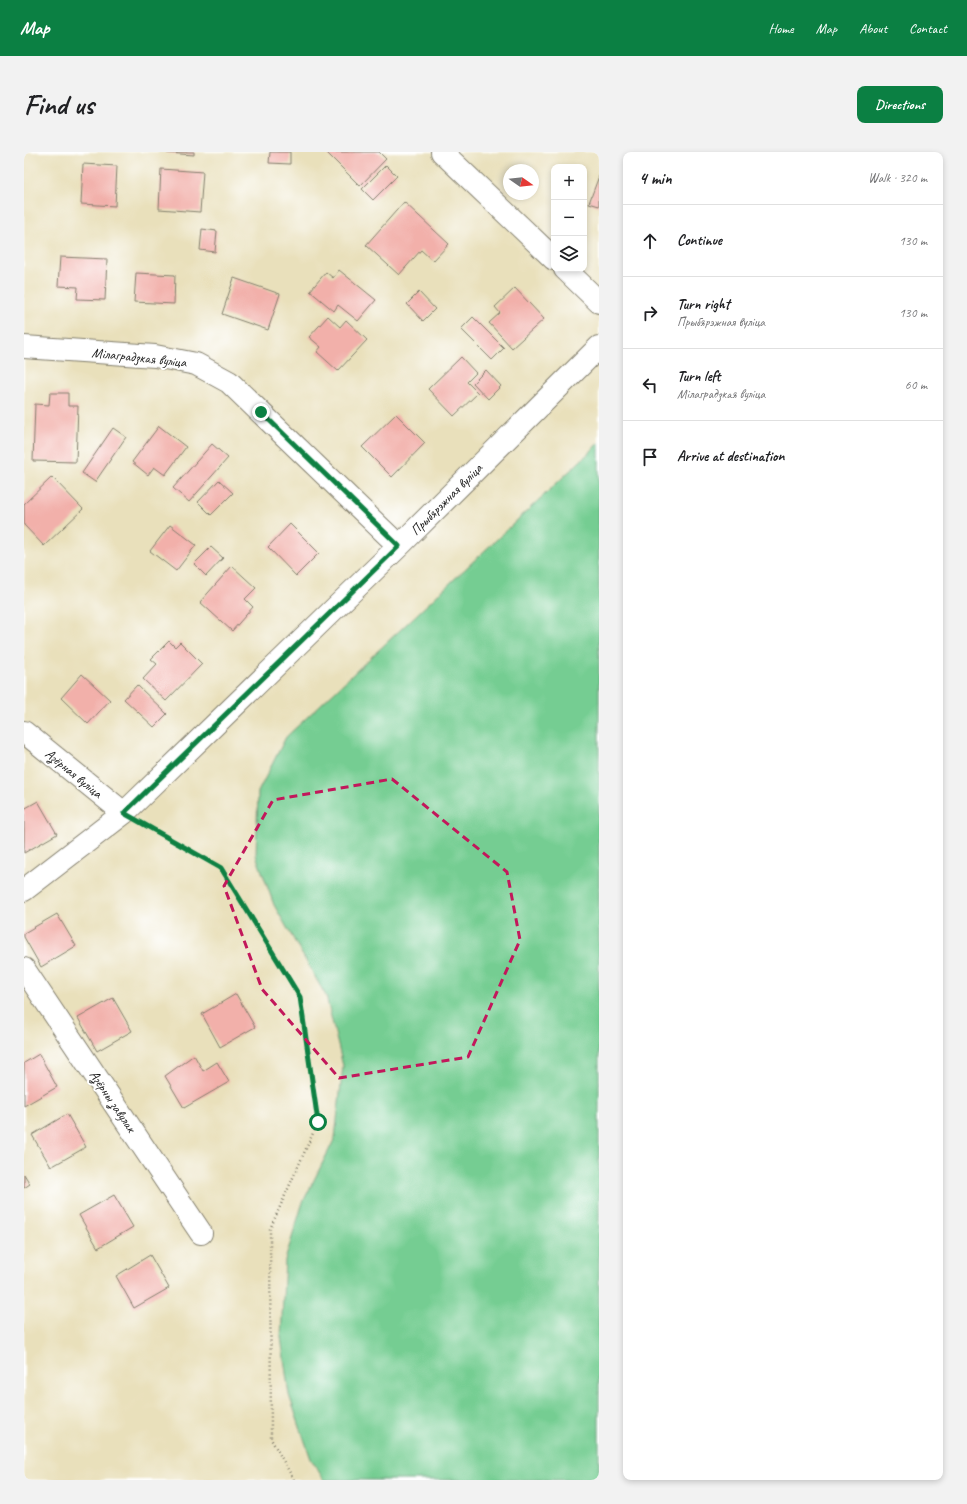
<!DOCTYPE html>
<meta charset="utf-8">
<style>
body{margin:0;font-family:Caveat,sans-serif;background:#f2f2f2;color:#202124}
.controls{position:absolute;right:12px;top:12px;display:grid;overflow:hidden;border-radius:8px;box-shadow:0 2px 6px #0003}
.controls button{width:36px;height:36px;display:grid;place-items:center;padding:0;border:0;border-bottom:1px solid #e0e0e0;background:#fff;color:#202124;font:20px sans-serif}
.compass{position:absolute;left:479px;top:12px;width:36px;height:36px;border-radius:50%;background:#fff;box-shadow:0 2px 6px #0003;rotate:104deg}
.stop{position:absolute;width:12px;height:12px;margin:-9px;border:3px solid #0b8043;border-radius:50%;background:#fff}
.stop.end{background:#0b8043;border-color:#fff;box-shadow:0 1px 4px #0008}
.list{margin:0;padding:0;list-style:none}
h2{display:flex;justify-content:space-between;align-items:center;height:52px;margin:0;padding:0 16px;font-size:17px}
h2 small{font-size:13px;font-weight:400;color:#757577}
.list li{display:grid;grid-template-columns:26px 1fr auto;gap:12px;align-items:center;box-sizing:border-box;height:72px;padding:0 16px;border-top:1px solid #e0e0e0}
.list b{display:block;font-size:15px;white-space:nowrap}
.list p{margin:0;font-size:13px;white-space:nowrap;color:#757577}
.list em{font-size:13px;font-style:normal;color:#757577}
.icon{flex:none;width:22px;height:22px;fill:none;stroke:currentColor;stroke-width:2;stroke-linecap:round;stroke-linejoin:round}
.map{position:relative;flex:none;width:575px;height:1328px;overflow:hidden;border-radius:8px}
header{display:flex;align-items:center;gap:24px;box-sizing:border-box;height:56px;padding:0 20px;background:#0b8043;color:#fff}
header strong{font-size:19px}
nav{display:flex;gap:22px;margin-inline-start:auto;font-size:14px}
.intro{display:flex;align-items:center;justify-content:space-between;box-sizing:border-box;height:96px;padding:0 24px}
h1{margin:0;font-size:28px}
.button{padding:10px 18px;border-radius:8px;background:#0b8043;color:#fff;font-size:14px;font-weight:700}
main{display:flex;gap:24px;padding:0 24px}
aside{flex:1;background:#fff;border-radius:8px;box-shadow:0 2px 6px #0003}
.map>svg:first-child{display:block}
</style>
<header>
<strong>Map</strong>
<nav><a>Home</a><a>Map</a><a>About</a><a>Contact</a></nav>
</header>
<div class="intro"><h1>Find us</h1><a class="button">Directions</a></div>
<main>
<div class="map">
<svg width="575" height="1328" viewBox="0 0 575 1328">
<rect width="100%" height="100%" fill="#fff"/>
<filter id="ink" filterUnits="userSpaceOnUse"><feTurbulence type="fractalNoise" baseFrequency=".025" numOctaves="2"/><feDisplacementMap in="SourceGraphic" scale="8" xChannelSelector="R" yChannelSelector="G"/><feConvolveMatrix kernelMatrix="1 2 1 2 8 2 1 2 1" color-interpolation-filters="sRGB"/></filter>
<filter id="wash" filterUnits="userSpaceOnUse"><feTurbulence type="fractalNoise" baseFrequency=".012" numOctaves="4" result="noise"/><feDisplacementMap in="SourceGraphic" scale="16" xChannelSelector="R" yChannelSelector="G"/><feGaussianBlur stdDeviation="0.9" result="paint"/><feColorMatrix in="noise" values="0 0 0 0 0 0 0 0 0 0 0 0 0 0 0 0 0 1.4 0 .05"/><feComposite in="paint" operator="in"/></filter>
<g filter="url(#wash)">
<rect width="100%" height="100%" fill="#e9e0bb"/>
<path fill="#75cd92" stroke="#487457" d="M 575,290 L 575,1328 L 300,1328 L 287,1307 L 265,1243 L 257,1185 L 261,1108 L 279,1050 L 311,986 L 319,914 L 302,844 L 250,753 L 232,703 L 234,640 L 262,585 L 568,298 Z"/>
<g id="blocks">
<path fill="#f2b0aa" d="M 143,0 L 170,0 L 170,3 L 143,1 Z
M 246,0 L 266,0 L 266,12 L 245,11 Z
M 304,0 L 355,0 L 362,7 L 336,34 L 303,1 Z
M 59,12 L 93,14 L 91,54 L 57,52 Z
M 362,13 L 373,24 L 349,48 L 338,37 Z
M 137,17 L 179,20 L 176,60 L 135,57 Z
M 575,24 L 575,54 L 565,51 Z
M 380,50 L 425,92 L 409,109 L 397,98 L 375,123 L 342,93 Z
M 178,77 L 193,79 L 191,100 L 176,98 Z
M 36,105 L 83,107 L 81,148 L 53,147 L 54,135 L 34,134 Z
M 315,118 L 352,148 L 334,169 L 314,153 L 310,159 L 286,139 L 302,120 L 309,126 Z
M 112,121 L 151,123 L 150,152 L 110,150 Z
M 210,126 L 256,142 L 244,178 L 198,162 Z
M 491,136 L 520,167 L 488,196 L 465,171 L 476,161 L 471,155 Z
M 395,140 L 411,157 L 399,169 L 383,152 Z
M 304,164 L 316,175 L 322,168 L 343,188 L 314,219 L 293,200 L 297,195 L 285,185 Z
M 449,165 L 480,196 L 468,208 L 437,177 Z
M 437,205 L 452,221 L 443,230 L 454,241 L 430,264 L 404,237 Z
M 462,218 L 477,234 L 464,247 L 449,231 Z
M 26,241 L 44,241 L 44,254 L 54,254 L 52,310 L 9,309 L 11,252 L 25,253 Z
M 372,262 L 401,291 L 368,325 L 338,295 Z
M 135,274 L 162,295 L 141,323 L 130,315 L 124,323 L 108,310 Z
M 89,276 L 102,285 L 71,330 L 58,321 Z
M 188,292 L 204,306 L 165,350 L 149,336 Z
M 28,325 L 59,357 L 20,394 L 0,373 L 0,352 Z
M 195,328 L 209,341 L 187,363 L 174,350 Z
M 266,372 L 295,401 L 272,424 L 244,395 Z
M 146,373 L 172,393 L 152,419 L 126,399 Z
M 187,395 L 199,406 L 182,424 L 170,412 Z
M 208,414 L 232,436 L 221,447 L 229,455 L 208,479 L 176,450 Z
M 145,489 L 151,495 L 156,490 L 178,512 L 142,549 L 119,527 L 133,512 L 127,507 Z
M 58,522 L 86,548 L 64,572 L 37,546 Z
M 113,533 L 143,562 L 130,575 L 100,547 Z
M 14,649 L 33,682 L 0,701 L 0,657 Z
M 33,762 L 52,794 L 17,815 L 0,785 L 0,781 Z
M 212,842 L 231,875 L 196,895 L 178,862 Z
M 89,846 L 108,879 L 73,899 L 54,866 Z
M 15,902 L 33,935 L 0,954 L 0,911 Z
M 170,903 L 179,919 L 193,910 L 205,930 L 160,956 L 141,924 Z
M 43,962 L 62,995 L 27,1015 L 8,983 Z
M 0,1022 L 6,1032 L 0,1036 Z
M 90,1043 L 109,1075 L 74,1096 L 55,1063 Z
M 126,1103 L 145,1136 L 110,1156 L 92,1124 Z"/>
</g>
</g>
<g filter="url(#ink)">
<use href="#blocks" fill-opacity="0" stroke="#827e6c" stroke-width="1"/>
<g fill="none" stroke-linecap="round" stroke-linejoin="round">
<g stroke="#827e6c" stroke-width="24">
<path id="minor" d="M 418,0 L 530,107
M 541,117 L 575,150
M 0,195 L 131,204 L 172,212 L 205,230 L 375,394
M 0,580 L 100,661
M 0,738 L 100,661 L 375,394 L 575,195
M 0,817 L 177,1081"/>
</g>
<path stroke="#827e6c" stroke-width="2.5" stroke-dasharray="1 3" stroke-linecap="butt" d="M 119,672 L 197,716 L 276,845 L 294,970 L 246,1077 L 247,1287 L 270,1328"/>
<use href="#minor" stroke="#fff" stroke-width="22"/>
</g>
</g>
<g fill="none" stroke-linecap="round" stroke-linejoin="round" filter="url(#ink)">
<path stroke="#0b8043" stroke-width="5" d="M 237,260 L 375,394 L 100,661 L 197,716 L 276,845 L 294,970"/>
</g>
<path fill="none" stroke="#c2185b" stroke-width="3" stroke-dasharray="8 5" stroke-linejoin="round" d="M 368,627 L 483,720 L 496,788 L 444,905 L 315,926 L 238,837 L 200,734 L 249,648 Z"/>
<g text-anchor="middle" stroke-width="4" stroke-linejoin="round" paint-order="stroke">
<g font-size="14" fill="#1c1c1c" stroke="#fff">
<text transform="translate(115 205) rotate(6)" y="5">Мілаградзкая вуліца</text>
<text transform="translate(422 347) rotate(-45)" y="5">Прыбярэжная вуліца</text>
<text transform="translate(50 621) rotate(39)" y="5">Азёрная вуліца</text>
<text transform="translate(89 949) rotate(56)" y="5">Азёрны завулак</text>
</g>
</g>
</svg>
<div class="controls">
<button>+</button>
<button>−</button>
<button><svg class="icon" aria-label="layers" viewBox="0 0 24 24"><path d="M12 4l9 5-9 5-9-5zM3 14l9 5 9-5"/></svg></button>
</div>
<svg class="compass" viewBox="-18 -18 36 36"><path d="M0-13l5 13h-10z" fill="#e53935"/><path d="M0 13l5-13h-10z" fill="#757577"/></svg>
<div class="stop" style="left:294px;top:970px"></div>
<div class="stop end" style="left:237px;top:260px"></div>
</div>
<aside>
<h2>4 min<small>Walk · 320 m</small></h2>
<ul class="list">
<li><svg class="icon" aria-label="ahead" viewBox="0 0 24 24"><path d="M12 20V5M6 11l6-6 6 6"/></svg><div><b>Continue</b></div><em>130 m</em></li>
<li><svg class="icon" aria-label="right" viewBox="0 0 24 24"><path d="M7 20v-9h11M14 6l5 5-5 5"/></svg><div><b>Turn right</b><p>Прыбярэжная вуліца</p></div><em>130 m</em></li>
<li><svg class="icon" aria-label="left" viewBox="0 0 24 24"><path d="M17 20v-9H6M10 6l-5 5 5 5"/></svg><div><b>Turn left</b><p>Мілаградзкая вуліца</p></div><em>60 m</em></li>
<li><svg class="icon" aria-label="arrive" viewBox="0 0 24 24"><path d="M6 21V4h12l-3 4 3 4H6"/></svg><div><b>Arrive at destination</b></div></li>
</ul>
</aside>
</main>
